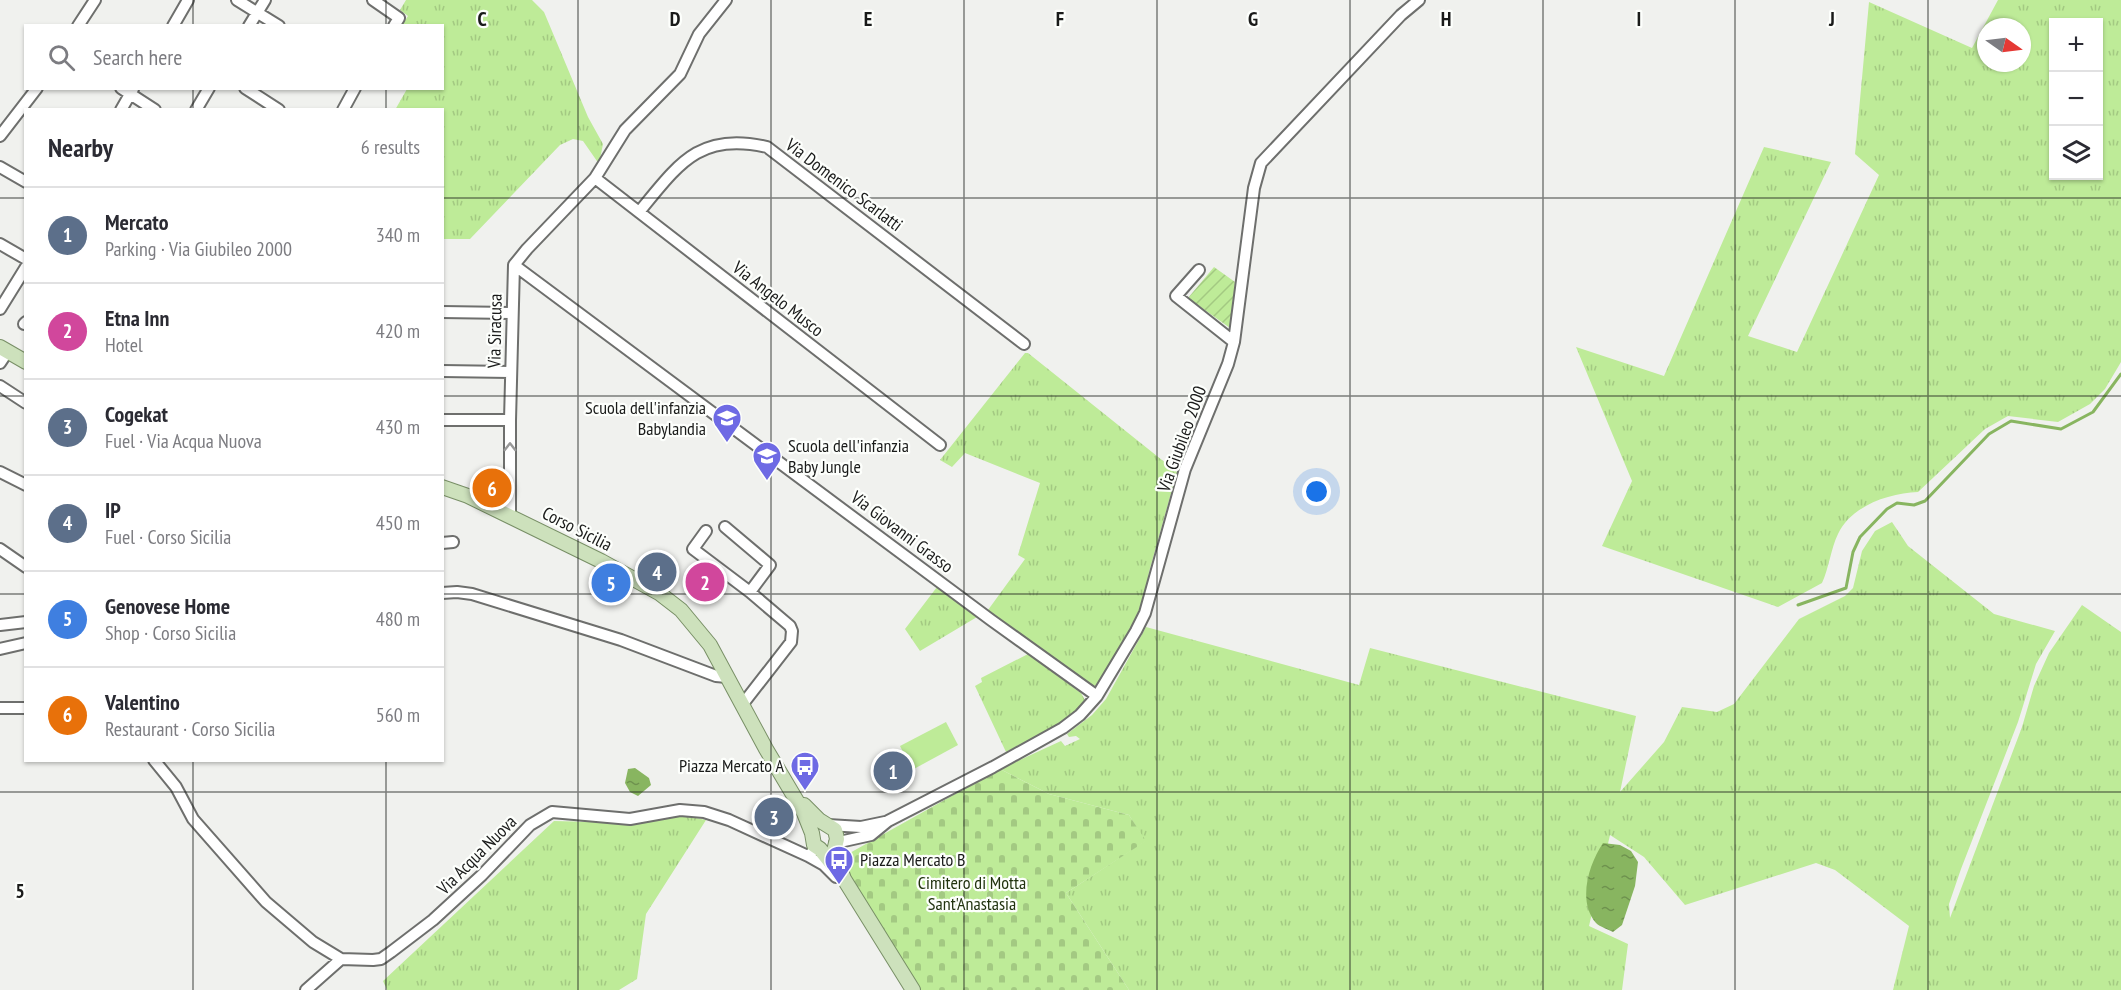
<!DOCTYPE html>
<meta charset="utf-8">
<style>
body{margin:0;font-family:"PT Sans Narrow",sans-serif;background:#f2f2f3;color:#2b2b33}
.controls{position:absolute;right:18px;top:18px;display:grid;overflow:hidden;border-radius:0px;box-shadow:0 2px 4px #0004}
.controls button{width:54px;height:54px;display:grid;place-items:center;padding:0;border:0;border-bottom:2px solid #e1e1e2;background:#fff;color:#2b2b33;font:30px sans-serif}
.compass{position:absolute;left:1977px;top:18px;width:54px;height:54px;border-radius:50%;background:#fff;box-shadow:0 2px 4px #0004;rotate:104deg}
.you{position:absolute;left:1317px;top:492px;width:21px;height:21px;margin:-15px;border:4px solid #fff;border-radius:50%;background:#1a73e8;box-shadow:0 0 0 9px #1a73e833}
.badge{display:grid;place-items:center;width:39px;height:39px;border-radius:50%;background:#6e6ae4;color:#fff;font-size:20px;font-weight:700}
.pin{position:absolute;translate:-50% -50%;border:3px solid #fff;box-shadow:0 2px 6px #0006}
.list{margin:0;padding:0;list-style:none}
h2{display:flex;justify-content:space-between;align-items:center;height:78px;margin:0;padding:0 24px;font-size:26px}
h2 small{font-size:20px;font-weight:400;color:#7c7c81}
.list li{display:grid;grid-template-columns:39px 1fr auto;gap:18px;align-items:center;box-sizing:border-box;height:96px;padding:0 24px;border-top:2px solid #e1e1e2}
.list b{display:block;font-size:22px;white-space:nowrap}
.list p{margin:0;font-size:20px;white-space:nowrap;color:#7c7c81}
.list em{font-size:20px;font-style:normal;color:#7c7c81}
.icon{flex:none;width:33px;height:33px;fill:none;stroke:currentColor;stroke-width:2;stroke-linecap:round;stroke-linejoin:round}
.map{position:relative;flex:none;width:2121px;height:990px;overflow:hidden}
.search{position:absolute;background:#fff;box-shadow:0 2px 4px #0004;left:24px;top:24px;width:420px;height:66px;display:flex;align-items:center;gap:15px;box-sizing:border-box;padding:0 21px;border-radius:0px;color:#7c7c81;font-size:22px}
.panel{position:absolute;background:#fff;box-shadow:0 2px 4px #0004;left:24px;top:108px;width:420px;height:654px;border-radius:0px}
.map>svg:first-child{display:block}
</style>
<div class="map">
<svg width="2121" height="990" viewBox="0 0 2121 990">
<defs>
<pattern id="grass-tufts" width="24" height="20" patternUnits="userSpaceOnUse" patternTransform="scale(1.5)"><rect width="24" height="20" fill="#beeb98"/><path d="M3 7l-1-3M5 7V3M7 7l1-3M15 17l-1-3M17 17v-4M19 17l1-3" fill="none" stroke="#a3c982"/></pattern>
<pattern id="cemetery-stones" width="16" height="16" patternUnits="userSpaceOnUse" patternTransform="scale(1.5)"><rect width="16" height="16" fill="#beeb98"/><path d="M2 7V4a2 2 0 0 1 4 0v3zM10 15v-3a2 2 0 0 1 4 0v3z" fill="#a3c982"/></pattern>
<pattern id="garden-furrows" width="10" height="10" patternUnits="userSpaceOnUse" patternTransform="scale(1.5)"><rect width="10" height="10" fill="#beeb98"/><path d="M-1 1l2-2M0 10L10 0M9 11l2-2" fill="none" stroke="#a3c982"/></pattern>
<pattern id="water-ripples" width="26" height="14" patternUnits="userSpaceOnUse" patternTransform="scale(1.5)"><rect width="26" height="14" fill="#88b560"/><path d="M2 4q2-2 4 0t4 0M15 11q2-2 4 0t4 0" fill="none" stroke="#6e924e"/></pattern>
</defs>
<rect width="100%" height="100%" fill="#f0f1ee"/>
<path fill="url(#grass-tufts)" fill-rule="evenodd" d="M 406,0 L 532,0 L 544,12 L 588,117 L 603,144 L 599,164 L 583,141 L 573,139 L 560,145 L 470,239 L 443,239 L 442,110 L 395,110 L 407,89 L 442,88 L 442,26 L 402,25 L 408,16 L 400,10 Z
M 1998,0 L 2121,0 L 2121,362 L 2105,389 L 2090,404 L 2058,422 L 2008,416 L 1985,429 L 1918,492 C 1889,493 1851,506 1838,534 C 1831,548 1829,568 1822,583 L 1778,607 L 1602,546 L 1632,481 L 1576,347 L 1664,376 L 1764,147 L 1831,162 L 1748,336 L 1797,352 L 1879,175 L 1855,154 L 1869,2 L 1972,48 ZM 2098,22 L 2098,176 L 2054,176 L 2054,22 ZM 1986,27 L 2022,27 L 2022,63 L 1986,63 Z
M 1025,353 L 1028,353 L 1177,472 L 1149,572 L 1144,601 L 1135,623 L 1098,686 L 1087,685 L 993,616 L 988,610 L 1025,559 L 1018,555 L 1040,483 L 965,453 L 952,467 L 940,460 Z
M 1892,522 L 1908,546 L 1994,614 L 2055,631 L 2036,664 L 2018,722 L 1961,869 L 1949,904 L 1950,918 L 2022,727 L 2034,686 L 2049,653 L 2082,605 L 2121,632 L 2121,990 L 1893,990 L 1909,926 L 1835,870 L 1816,863 L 1685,905 L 1644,857 L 1610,835 L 1589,926 L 1628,944 L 1622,990 L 1129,990 L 1066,893 L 1145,841 L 1129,815 L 1049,794 L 1000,769 L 1061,741 L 1065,746 L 1080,739 L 1076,736 L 1069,737 L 1067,734 L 1092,715 L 1106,699 L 1146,627 L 1359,685 L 1370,648 L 1636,716 L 1620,792 L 1664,742 L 1682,707 L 1717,712 L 1734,704 L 1799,619 L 1845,596 L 1853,588 L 1862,551 L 1875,531 Z
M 937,587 L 977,617 L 920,651 L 905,629 Z
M 1028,654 L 1081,693 L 1086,702 L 1085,705 L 1061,723 L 1006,752 L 975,686 L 982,682 L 981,678 Z
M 682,815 L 706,820 L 646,914 L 637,979 L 619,990 L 387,990 L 383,981 L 554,821 L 633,823 Z"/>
<path fill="url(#cemetery-stones)" d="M 1000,769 L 1049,794 L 1129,815 L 1146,841 L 1066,893 L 1129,990 L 920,990 L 839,859 Z"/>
<path fill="url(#garden-furrows)" d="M 1214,267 L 1235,282 L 1230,328 L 1188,298 Z"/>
<path fill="#beeb98" d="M 946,722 L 958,745 L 912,770 L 900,746 Z"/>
<path fill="url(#water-ripples)" d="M 635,768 L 649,778 L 651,785 L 638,796 L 630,792 L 625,783 L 628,769 Z
M 1603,843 L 1620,845 L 1631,851 L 1638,862 L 1635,886 L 1622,925 L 1613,932 C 1608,929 1600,927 1596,923 C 1577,901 1589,864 1603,843 Z"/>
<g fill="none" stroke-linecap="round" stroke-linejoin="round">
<path stroke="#88b560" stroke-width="3" d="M 1798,605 L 1846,588 L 1853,552 L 1860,537 L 1887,509 L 1897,503 L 1914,505 L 1925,501 L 1989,434 L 2011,421 L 2061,429 L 2093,412 L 2121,374"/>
<g stroke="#6e6f6d" stroke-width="14">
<path id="minor" d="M 237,0 L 279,26
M 373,0 L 399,18 L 394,26
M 78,26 L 95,0
M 173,26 L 188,0
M 249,26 L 265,0
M 121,88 L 155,110
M 245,88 L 279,110
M 121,110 L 133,89
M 196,110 L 209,88
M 343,110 L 355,88
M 0,136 L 37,88
M 0,167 L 26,182
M 595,178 L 940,445
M 639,212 C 678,165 699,131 767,147 L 1024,344
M 0,244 L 26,259
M 514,265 L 991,620 L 1097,696
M 1199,270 L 1176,296 L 1234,342
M 0,309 L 26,267
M 442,312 L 512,313
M 24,324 L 26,322
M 0,363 L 8,351
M 442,371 L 511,372
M 0,386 L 26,403
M 442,420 L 510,420
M 0,472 L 26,485
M 510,515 L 510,420 L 514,265 L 527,249 L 595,178 L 625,130 L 680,74 L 699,34 L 726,0
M 725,527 L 770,565 L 750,592
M 706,531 L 693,549 L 750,592 L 790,626 L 792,631 L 791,642 L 742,705
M 442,543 L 453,542
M 0,549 L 26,567
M 442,593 L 457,592 L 472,594 L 621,640 L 716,676 L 727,677
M 0,625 L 26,622
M 0,649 L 26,643
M 0,708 L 26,708
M 154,760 L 176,787 L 193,819 L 266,902 L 313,942 L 341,959 L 373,960 L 381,959 L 391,952 L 433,920 L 482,875 L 530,825 L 552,812 L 630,819 L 680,810 L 704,812 L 729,820 L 808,856 L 817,848
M 828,825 L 861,827 L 885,822
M 835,843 L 871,835 L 888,821 L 993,767 L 1063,728 L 1080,715 L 1097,696 L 1136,631 L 1145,613 L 1185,469 L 1228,364 L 1234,342 L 1254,188 L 1261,163 L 1401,15 L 1419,0
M 808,856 L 824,865 L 836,877
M 306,990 L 341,959"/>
</g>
<g stroke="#788f66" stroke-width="16">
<path id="major" d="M 0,347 L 26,362
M 442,487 L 468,496 L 601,561 L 659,593 L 681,610 L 710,645 L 766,749 L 804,813 L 812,833 L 814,845 L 820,849 L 844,879
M 804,805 L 819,820 L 835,830 L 837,839 L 834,851 L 844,879 L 913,990"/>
</g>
<use href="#minor" stroke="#fff" stroke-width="10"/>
<use href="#major" stroke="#cde1bc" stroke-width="14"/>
</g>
<defs><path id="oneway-chevron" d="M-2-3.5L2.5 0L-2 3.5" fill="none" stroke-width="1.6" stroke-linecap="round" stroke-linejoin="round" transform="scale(1.5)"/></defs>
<use stroke="#989898" href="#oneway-chevron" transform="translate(510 447) rotate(-90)"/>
<path fill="none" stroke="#1a1b1a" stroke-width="1.5" stroke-opacity="0.55" d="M 193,0 L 193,26M 386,0 L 386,26M 578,0 L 578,990M 771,0 L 771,990M 964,0 L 964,990M 1157,0 L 1157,990M 1350,0 L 1350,990M 1543,0 L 1543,990M 1735,0 L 1735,990M 1928,0 L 1928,990M 193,88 L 193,110M 386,88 L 386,110M 0,198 L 26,198M 442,198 L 2121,198M 0,396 L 26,396M 442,396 L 2121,396M 0,594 L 26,594M 442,594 L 2121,594M 193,760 L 193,990M 386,760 L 386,990M 0,792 L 2121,792"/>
<defs>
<g id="school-pin" transform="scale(1.5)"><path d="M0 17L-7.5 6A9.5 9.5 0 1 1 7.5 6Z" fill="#6e6ae4" stroke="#fdfffc"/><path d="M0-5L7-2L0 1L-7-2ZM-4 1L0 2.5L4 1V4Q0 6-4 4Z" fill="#fff"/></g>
<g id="bus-pin" transform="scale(1.5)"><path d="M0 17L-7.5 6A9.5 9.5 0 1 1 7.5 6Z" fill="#6e6ae4" stroke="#fdfffc"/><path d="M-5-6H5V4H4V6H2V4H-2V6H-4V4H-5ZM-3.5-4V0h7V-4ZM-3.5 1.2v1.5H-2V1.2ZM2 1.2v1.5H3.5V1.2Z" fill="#fff"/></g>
</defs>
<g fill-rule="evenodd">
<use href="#school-pin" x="727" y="418"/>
<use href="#school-pin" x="767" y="456"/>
<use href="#bus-pin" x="805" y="766"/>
<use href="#bus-pin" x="839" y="860"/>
</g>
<g text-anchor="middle" stroke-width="4.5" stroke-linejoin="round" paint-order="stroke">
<g font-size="18" fill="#1a1b1a" stroke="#fdfffc">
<text transform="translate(844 185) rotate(37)" y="6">Via Domenico Scarlatti</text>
<text transform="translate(778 299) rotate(38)" y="6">Via Angelo Musco</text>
<text transform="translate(495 331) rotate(-89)" y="6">Via Siracusa</text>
<text transform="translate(1182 439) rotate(-70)" y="6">Via Giubileo 2000</text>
<text transform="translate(577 529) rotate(27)" y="6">Corso Sicilia</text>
<text transform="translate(902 532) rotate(37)" y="6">Via Giovanni Grasso</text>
<text transform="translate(477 855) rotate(-45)" y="6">Via Acqua Nuova</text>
</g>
<g font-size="18" fill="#1a1b1a" stroke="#fdfffc" text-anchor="end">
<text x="706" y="414">Scuola dell'infanzia<tspan x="706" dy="21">Babylandia</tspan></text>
<text x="788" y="452" text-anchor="start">Scuola dell'infanzia<tspan x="788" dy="21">Baby Jungle</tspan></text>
<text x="784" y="772">Piazza Mercato A</text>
<text x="860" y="866" text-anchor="start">Piazza Mercato B</text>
</g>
<g font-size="18" fill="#21330f" stroke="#fdfffc">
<text x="972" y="889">Cimitero di Motta<tspan x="972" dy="21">Sant'Anastasia</tspan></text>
</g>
</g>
<g font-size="20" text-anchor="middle" font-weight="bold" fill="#1a1b1a" stroke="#fdfffc" stroke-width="4.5" stroke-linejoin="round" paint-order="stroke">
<text x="482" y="26">C</text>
<text x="675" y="26">D</text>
<text x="868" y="26">E</text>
<text x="1060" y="26">F</text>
<text x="1253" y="26">G</text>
<text x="1446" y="26">H</text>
<text x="1639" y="26">I</text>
<text x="1832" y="26">J</text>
<text x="20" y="898">5</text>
</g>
</svg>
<div class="controls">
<button>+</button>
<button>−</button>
<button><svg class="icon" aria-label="layers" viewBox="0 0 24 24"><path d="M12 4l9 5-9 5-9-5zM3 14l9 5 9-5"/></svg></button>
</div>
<svg class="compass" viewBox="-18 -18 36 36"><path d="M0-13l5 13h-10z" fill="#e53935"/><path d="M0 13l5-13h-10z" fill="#7c7c81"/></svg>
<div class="you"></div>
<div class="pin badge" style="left:893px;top:771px;background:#5c6f8a">1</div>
<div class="pin badge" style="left:705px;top:582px;background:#d1479c">2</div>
<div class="pin badge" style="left:774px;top:817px;background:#5c6f8a">3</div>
<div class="pin badge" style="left:657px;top:572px;background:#5c6f8a">4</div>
<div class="pin badge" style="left:611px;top:583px;background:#3f7fe0">5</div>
<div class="pin badge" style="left:492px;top:488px;background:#e8710a">6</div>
<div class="search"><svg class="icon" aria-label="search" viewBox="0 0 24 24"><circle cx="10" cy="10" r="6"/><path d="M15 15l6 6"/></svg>Search here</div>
<section class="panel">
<h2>Nearby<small>6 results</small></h2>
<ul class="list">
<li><span class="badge" style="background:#5c6f8a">1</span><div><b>Mercato</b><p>Parking · Via Giubileo 2000</p></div><em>340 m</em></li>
<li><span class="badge" style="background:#d1479c">2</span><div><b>Etna Inn</b><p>Hotel</p></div><em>420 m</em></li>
<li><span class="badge" style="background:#5c6f8a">3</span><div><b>Cogekat</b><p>Fuel · Via Acqua Nuova</p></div><em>430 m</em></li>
<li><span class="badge" style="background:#5c6f8a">4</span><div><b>IP</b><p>Fuel · Corso Sicilia</p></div><em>450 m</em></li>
<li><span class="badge" style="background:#3f7fe0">5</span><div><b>Genovese Home</b><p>Shop · Corso Sicilia</p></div><em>480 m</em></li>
<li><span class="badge" style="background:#e8710a">6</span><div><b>Valentino</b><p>Restaurant · Corso Sicilia</p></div><em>560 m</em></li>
</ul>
</section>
</div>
